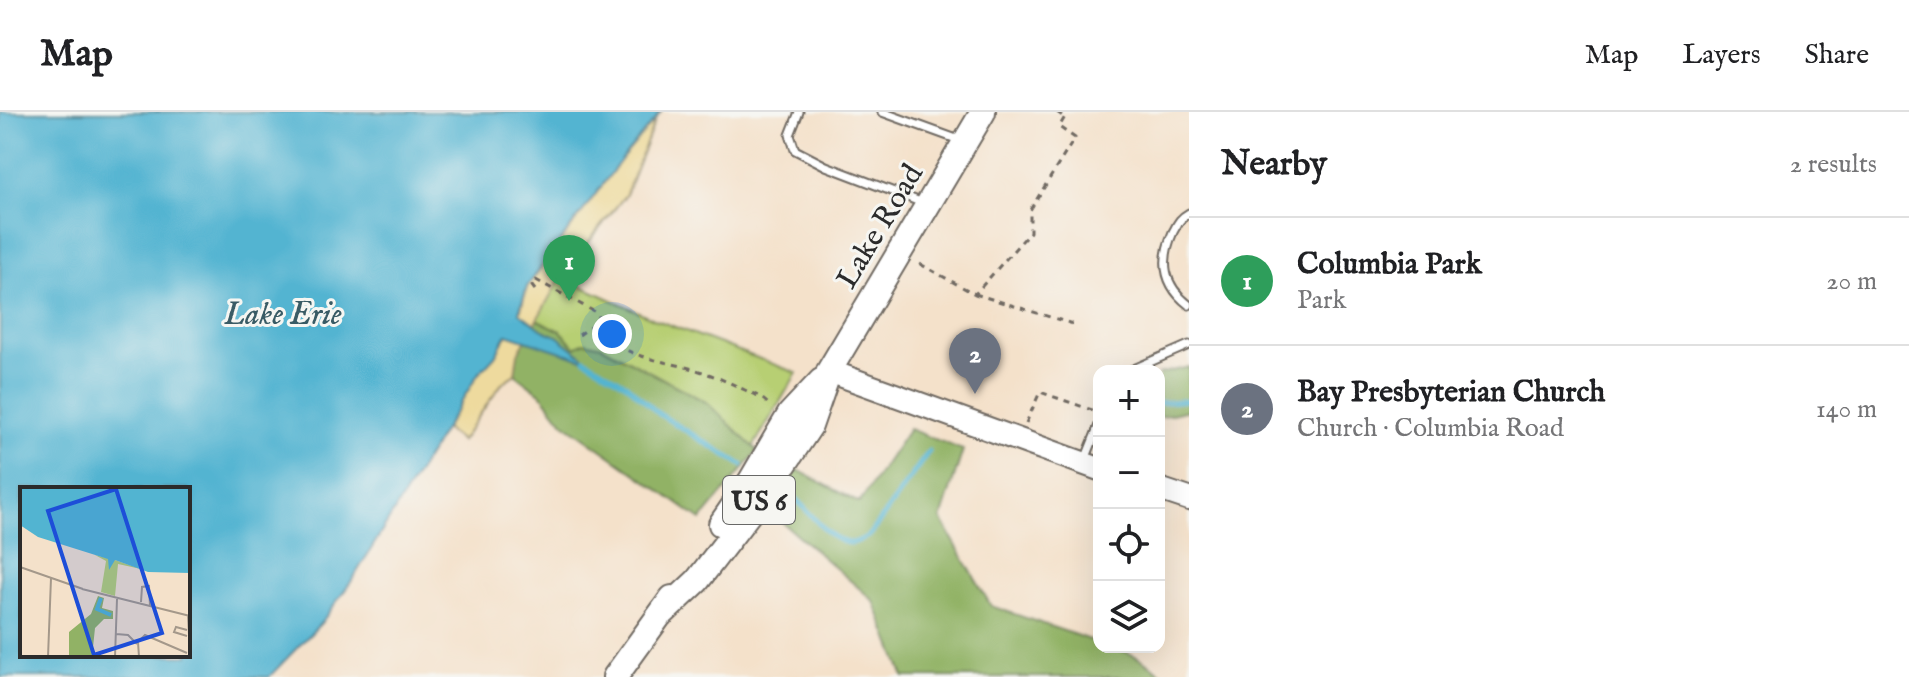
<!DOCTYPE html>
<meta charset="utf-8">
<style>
body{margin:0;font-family:"IM FELL English",serif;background:#f6f6f6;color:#202124}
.controls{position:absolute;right:24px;bottom:24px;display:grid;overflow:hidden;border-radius:16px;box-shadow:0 8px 32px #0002}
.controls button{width:72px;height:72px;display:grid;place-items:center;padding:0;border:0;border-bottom:2px solid #e0e0e0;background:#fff;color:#202124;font:40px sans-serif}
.you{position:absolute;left:612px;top:222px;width:28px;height:28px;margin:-20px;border:6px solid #fff;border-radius:50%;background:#1a73e8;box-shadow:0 0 0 12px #1a73e833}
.badge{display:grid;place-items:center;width:52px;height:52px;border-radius:50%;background:#c8321e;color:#fff;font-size:26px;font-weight:700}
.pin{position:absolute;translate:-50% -66px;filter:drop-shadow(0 2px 4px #0008)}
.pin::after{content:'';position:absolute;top:42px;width:28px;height:24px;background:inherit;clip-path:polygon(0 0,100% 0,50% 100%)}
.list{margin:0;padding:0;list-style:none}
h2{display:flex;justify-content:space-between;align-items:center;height:104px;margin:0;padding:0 32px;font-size:34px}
h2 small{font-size:26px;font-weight:400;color:#757577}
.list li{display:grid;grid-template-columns:52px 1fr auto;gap:24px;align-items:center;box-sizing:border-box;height:128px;padding:0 32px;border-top:2px solid #e0e0e0}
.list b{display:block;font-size:30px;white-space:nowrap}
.list p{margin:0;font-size:26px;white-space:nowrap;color:#757577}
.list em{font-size:26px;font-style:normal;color:#757577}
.icon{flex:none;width:44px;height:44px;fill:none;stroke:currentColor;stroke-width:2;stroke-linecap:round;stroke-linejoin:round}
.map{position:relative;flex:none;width:1189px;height:565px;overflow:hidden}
header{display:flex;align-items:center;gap:48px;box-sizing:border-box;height:112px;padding:0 40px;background:#fff;border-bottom:2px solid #e0e0e0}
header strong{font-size:38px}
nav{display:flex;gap:44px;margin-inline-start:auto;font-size:28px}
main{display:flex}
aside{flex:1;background:#fff}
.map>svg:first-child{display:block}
</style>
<header>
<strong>Map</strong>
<nav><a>Map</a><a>Layers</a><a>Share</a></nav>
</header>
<main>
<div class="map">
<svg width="1189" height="565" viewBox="0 0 1189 565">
<rect width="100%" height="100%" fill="#f6f6f2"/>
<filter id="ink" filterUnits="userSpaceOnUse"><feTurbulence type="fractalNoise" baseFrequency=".0125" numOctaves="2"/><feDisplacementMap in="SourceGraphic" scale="16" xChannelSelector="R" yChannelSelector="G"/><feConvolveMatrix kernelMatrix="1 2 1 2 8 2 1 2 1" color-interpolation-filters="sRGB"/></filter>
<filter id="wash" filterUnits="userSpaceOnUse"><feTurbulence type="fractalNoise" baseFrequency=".006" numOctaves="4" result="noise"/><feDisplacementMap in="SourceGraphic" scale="32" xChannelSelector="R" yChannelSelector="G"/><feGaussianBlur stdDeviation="1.8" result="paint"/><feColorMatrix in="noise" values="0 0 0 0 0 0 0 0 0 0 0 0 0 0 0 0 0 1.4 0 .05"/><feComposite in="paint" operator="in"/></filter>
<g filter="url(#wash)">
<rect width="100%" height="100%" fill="#f4e1ca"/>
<path fill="#b7cf73" stroke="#717d4f" stroke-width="2" d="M 656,6 L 626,82 L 562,165 L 654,207 L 797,261 L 737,362 L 519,241 L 515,262 L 503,270 L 461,329 L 445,317 C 475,272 512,228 527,175 L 624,44 Z"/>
<path fill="#91b265" stroke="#5e6e48" stroke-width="2" d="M 536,207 L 561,219 L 575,235 L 585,230 L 602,234 L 706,290 L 758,339 L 701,408 L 564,311 L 540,281 L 515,262 L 518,241 Z
M 1189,255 L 1189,298 L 1159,305 L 1159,262 Z
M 909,317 L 963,338 L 941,407 L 991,494 L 1099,531 L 1099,535 C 1126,535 1146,549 1167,565 L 904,565 L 874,489 L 760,391 L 785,351 L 859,391 Z"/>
<path fill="#eeda9e" stroke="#8c8264" stroke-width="2" d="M 656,6 L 626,82 L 561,165 L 518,241 L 515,262 L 503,270 L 461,329 L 445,317 L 478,262 L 495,244 L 521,197 L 527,175 L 624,44 Z"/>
<path fill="#52b4d1" stroke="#3e707e" stroke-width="2" fill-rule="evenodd" d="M 0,0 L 661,0 L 624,44 L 541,155 L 527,175 L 519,200 L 543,218 L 557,224 L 589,249 L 507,222 L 495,244 L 478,262 L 351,470 L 321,511 L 269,565 L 0,565 ZM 22,377 L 188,377 L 188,543 L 22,543 Z"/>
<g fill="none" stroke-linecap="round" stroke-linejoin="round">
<path stroke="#52b4d1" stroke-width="5" d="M 585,247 L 627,273 L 659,302 L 742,353
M 1159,291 L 1189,288
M 783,376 C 804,389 828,433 852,431 C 858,430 864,426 870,423 L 929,339"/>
</g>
</g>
<g filter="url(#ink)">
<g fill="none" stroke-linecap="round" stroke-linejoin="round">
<g stroke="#716b63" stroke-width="11">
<path id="service" d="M 799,0 L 790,23 L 795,38 L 826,54 L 923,91
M 882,0 L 962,29
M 1189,101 C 1180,106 1178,111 1173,120 C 1160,149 1163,173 1189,193
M 1129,259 L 1189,233
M 1085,348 L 1099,313"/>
</g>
<g stroke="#716b63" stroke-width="26">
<path id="secondary" d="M 829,259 L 1099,357
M 1159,377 L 1189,387"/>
</g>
<g stroke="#716b63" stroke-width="28">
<path id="primary" d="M 721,412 L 750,370 L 790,302 L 821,269
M 664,500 L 697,469 L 772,371 L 810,314 L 829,259 L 983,0
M 615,565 L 672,486"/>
</g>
<path stroke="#716b63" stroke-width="3" stroke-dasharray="6 6" stroke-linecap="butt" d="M 1057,0 L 1065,6
M 920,152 L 975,182 L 1030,120 L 1030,98 L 1075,26 L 1059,15 L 1068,0
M 535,178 L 532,174 L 536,168 L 597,201 C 607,246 656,246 693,257 C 711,262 728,270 745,278 C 754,282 765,286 770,295
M 975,182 L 1073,212
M 579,223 L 598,209
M 1026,311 L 1040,280 L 1095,299"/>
<use href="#service" stroke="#fff" stroke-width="7"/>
<use href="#secondary" stroke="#fff" stroke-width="22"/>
<use href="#primary" stroke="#fff" stroke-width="24"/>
</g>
</g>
<g text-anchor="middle" stroke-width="6" stroke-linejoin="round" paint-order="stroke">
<rect fill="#f6f6f2" stroke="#686867" stroke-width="2" x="723" y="364" width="72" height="48" rx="6"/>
<g font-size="28" font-weight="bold" fill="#2b2b2b">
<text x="759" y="398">US 6</text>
</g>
<g font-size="30" fill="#2b2b2b" stroke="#f6f6f2">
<text transform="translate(879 114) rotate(-59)" y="10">Lake Road</text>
</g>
<g font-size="32" font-style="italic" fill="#395b65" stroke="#f6f6f2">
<text x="283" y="212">Lake Erie</text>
</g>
</g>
<g transform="translate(20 375)">
<rect width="170" height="170" fill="#f4e1ca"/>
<path d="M 75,68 L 95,73 L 121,82 L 98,77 L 95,109 L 81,105 L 86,74 Z" fill="#b7cf73"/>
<path d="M 78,109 L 84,111 L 82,121 L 93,124 L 93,132 L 84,132 L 75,141 L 72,170 L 49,170 L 49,145 L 71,127 Z" fill="#91b265"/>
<path d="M 0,0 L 170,0 L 170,86 L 128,85 L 95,73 L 89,83 L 88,72 L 18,50 L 0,38 Z" fill="#52b4d1"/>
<path fill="none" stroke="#52b4d1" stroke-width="4" d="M 81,111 L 77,122 L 91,128"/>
<path fill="none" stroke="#a4988a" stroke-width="2" d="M 0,80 L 63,102M 62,102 L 170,129M 121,115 L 122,100 L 129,99 L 130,119M 168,128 L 170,167M 96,147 L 108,148 L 117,157M 167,149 L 154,145 L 156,140 L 167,143M 28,170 L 31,91M 95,170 L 97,112M 119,170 L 118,155 L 125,148 L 167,166"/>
<path fill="#1d4ed8" fill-opacity="0.15" stroke="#1d4ed8" stroke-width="4" d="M 96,2 L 142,146 L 74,168 L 28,24 Z"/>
<rect width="170" height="170" fill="none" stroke="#2b2b2b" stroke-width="4"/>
</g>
</svg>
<div class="controls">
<button>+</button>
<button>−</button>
<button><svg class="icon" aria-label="locate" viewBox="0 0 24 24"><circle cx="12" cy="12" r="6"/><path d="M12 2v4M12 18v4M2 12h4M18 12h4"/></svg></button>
<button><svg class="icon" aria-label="layers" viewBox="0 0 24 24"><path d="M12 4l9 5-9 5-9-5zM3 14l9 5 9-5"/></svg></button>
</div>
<div class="you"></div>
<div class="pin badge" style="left:569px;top:189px;background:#2e9e5b">1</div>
<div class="pin badge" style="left:975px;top:282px;background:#6b7280">2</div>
</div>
<aside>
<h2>Nearby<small>2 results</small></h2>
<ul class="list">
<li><span class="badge" style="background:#2e9e5b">1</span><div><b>Columbia Park</b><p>Park</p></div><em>20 m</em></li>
<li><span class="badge" style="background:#6b7280">2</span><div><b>Bay Presbyterian Church</b><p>Church · Columbia Road</p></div><em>140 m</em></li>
</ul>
</aside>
</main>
